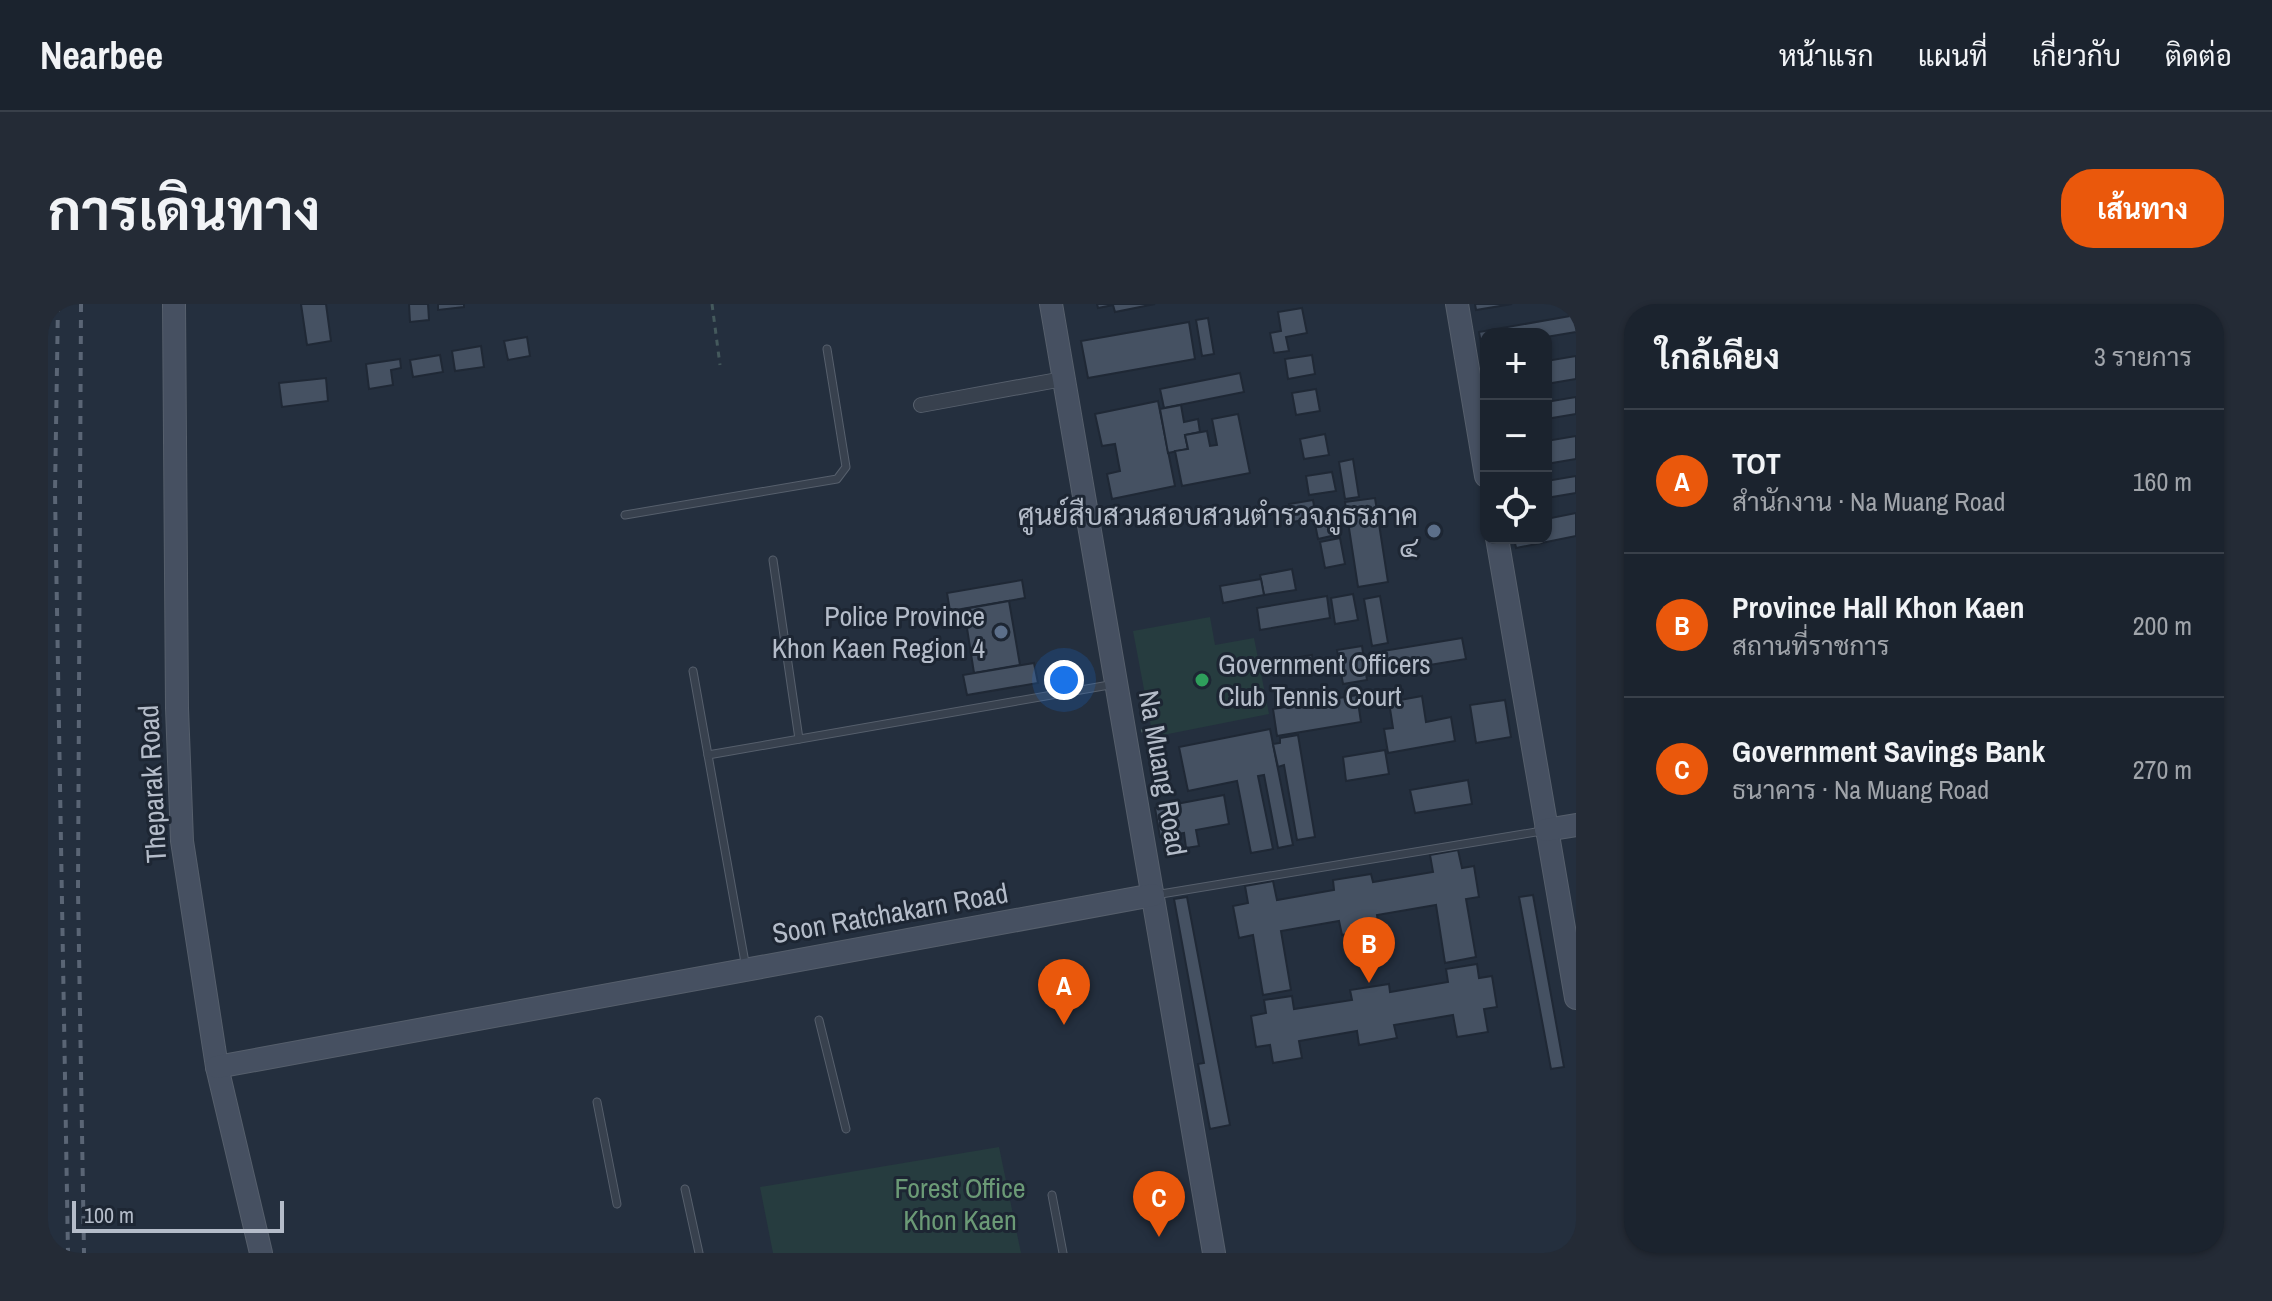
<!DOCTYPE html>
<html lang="th">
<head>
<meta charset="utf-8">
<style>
	:root { --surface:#1b232e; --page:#242b36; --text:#f1f3f6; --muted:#a0a4aa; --line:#39404a; --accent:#ea580c }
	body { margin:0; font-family:"Archivo Narrow",Sarabun,sans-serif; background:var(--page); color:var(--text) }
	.controls { position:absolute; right:24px; top:24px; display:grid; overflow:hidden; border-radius:16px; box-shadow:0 2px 6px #0004 }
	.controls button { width:72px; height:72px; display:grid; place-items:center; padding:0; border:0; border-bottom:2px solid var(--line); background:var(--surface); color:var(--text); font:40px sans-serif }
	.scale { position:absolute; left:24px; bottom:20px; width:212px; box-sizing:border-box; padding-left:8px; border:4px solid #b4bcc9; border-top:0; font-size:22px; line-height:28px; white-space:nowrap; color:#b4bcc9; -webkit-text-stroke:6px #1d2633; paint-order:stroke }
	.you { position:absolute; left:1016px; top:376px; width:28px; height:28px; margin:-20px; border:6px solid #fff; border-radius:50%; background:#1a73e8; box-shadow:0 0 0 12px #1a73e833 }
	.badge { display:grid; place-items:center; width:52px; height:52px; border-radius:50%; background:var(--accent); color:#fff; font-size:26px; font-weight:700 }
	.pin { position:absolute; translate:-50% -66px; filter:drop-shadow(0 2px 4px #0008) }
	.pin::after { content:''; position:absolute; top:42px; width:28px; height:24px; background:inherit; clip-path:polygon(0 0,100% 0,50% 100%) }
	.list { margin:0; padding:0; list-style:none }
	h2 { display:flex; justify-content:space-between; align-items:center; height:104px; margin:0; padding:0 32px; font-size:34px }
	h2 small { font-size:26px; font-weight:400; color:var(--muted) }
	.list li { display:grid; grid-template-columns:52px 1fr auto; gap:24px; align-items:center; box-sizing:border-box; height:144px; padding:0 32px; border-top:2px solid var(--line) }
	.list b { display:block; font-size:30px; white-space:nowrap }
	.list p { margin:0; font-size:26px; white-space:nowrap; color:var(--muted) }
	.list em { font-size:26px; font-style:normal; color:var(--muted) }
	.icon { flex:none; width:44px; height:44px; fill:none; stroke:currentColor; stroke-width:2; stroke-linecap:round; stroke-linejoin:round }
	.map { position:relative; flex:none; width:1528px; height:949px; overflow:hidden; border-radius:32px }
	header { display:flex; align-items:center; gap:48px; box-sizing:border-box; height:112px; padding:0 40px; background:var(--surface); border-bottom:2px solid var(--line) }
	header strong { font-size:38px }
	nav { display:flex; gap:44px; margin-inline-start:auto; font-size:28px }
	.intro { display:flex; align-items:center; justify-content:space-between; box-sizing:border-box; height:192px; padding:0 48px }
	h1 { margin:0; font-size:56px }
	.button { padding:20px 36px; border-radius:32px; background:var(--accent); color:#fff; font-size:28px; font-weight:700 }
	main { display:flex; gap:48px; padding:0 48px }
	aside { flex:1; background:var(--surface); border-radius:32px; box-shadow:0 2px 6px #0004 }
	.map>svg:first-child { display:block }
</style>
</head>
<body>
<header>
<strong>Nearbee</strong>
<nav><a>หน้าแรก</a><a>แผนที่</a><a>เกี่ยวกับ</a><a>ติดต่อ</a></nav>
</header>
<div class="intro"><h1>การเดินทาง</h1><a class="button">เส้นทาง</a></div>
<main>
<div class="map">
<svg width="1528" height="949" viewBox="0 0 1528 949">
	<rect width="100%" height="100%" fill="#242f3e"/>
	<g fill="#263c3f">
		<path d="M1162 313 1167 341 1206 334 1221 410 1105 433 1085 327Z"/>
		<path d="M951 843 973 949H725L712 883Z"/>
	</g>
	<g fill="#455162" stroke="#1f2835" stroke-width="2">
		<path d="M253 0H278L283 37 259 41Z"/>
		<path d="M361 0H380L381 16 362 18Z"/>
		<path d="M390 0H416V3L390 6Z"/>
		<path d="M1049 0H1107L1067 8 1065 1 1050 4Z"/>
		<path d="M1427 0H1464L1428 6Z"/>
		<path d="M1254 4 1259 29 1238 33 1241 47 1226 49 1222 29 1233 27 1230 8Z"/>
		<path d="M1528 11V28L1498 33V30H1438V44H1434L1431 28Z"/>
		<path d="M1160 14 1166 50 1154 52 1148 16Z"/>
		<path d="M1141 18 1147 55 1040 74 1033 37Z"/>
		<path d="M479 33 482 52 460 56 456 37Z"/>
		<path d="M433 42 436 63 407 67 404 47Z"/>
		<path d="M392 51 395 68 365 73 362 56Z"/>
		<path d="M1264 51 1267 70 1240 75 1237 55Z"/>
		<path d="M1528 52V75L1498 80V57Z"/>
		<path d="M352 55 353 64 343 66 345 81 321 85 318 60Z"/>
		<path d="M1192 69 1196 88 1116 104 1112 85Z"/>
		<path d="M278 74 280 97 234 103 231 79Z"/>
		<path d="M1268 85 1272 107 1248 111 1244 89Z"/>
		<path d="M1528 93V110L1498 115V98Z"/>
		<path d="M1110 97 1127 182 1064 195 1059 170 1072 167 1067 140 1054 142 1047 110Z"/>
		<path d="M1133 101 1136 118 1150 115 1152 128 1137 131 1140 145 1120 149 1112 105Z"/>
		<path d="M1190 110 1202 169 1134 182 1127 147 1140 145 1137 131 1159 127 1162 142 1169 141 1164 115Z"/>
		<path d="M1277 130 1281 151 1256 155 1252 135Z"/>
		<path d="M1528 132V155L1498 160V137Z"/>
		<path d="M1305 155 1311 193 1297 195 1291 158Z"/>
		<path d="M1284 168 1288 187 1261 191 1258 172Z"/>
		<path d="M1528 172V189L1498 194V177Z"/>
		<path d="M1327 194 1340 278 1310 283 1297 198Z"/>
		<path d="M1265 196 1268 214 1244 218 1241 200Z"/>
		<path d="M1528 209V232L1468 244 1466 234H1498V215Z"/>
		<path d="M1289 215 1292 230 1270 235 1267 220Z"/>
		<path d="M1292 234 1297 260 1277 264 1272 238Z"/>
		<path d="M1244 265 1248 286 1216 291 1212 271Z"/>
		<path d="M1213 275 1216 291 1175 299 1172 282Z"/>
		<path d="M974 276 977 294 902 307 899 289Z"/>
		<path d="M1305 290 1310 316 1287 320 1283 294Z"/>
		<path d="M1279 292 1282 314 1212 326 1209 304Z"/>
		<path d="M1332 292 1340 339 1324 342 1316 295Z"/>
		<path d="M961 297 972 361 926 369 916 305Z"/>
		<path d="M1414 334 1418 355 1339 368 1335 347Z"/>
		<path d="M1314 342 1319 376 1295 380 1289 346Z"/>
		<path d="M1264 351 1266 368 1242 372 1239 355Z"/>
		<path d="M986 359 990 379 919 391 915 371Z"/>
		<path d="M1309 391 1313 418 1229 432 1225 405Z"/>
		<path d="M1374 392 1378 418 1403 413 1407 437 1340 449 1336 425 1345 424 1341 398Z"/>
		<path d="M1457 396 1463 433 1428 439 1422 401Z"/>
		<path d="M1222 425 1245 541 1230 544 1216 471 1210 472 1225 545 1203 549 1189 477 1140 487 1131 443Z"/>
		<path d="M1250 431 1267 533 1249 536 1236 461 1230 463 1225 440 1232 439V434Z"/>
		<path d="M1337 446 1341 470 1298 477 1295 453Z"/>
		<path d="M1420 476 1424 500 1367 509 1362 486Z"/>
		<path d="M1176 491 1181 520 1148 526 1151 542 1138 544 1136 529 1112 533 1107 504Z"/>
		<path d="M1410 546 1414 564 1426 562 1431 593 1418 595 1428 653 1397 659 1388 601 1329 611 1331 624 1294 631 1291 617 1233 627 1243 686 1215 691 1205 631 1191 634 1185 602 1200 599 1197 582 1225 577 1229 596 1286 586 1285 576 1323 570 1325 578 1385 568 1382 551Z"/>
		<path d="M1485 591 1516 763 1503 765 1471 593Z"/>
		<path d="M1139 593 1182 821 1162 825 1150 760 1156 759 1126 595Z"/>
		<path d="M1429 660 1431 674 1444 672 1449 703 1436 705 1440 728 1409 733 1405 711 1346 721 1349 734 1311 741 1309 727 1251 737 1254 754 1225 759 1222 741 1208 743 1203 712 1218 709 1216 696 1244 692 1246 705 1304 696 1302 686 1341 680 1342 688 1400 678 1398 665Z"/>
	</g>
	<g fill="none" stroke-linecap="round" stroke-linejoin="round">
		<defs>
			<g id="lane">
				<path d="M577 211 789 175 798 163 779 45"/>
				<path d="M725 256 751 435"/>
				<path d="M645 367 698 664"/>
				<path d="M660 451 1067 380"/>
				<path d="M1107 591 1494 527"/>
				<path d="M771 716 798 825"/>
				<path d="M549 798 569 900"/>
				<path d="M637 885 651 949"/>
				<path d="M1004 891 1015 949"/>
			</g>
			<path id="street" d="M873 101 1015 75"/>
			<g id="secondary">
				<path d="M126 0 129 404 134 537 169 763 213 949"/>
				<path d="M1003 0 1166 949"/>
				<path d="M1409 0 1438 172"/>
				<path d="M1449 234 1528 694"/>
				<path d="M1498 526 1528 521"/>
				<path d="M169 763 1105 591"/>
			</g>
		</defs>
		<use href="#lane" stroke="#565f6c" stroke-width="9"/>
		<use href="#street" stroke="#565f6c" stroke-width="16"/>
		<use href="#secondary" stroke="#565f6c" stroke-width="24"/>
		<g stroke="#44595c" stroke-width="3" stroke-dasharray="6 6" stroke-linecap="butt">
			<path d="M664 0 672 61"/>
			<path d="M1093 427 1103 425"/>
		</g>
		<use href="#lane" stroke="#38414e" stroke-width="7"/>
		<use href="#street" stroke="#38414e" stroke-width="14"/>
		<use href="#secondary" stroke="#465061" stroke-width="22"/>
		<g stroke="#5a6575" stroke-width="4" stroke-dasharray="8 8" stroke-linecap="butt">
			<path d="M10 0 7 188 20 949"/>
			<path d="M33 0 30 586 36 949"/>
		</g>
	</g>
	<g fill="#5c6f8a" stroke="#1d2633" stroke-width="3">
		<circle cx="1386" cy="227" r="8"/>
		<circle cx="953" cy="328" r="8"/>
	</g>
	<circle fill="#2e9e5b" stroke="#1d2633" stroke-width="3" cx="1154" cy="376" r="8"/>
	<g text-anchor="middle" stroke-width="6" stroke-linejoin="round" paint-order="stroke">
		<g font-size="28" fill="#b4bcc9" stroke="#1d2633" text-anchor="end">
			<text x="1370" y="221">ศูนย์สืบสวนสอบสวนตำรวจภูธรภาค<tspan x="1370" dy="32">๔</tspan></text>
			<text x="937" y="322">Police Province<tspan x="937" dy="32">Khon Kaen Region 4</tspan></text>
			<text x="1170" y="370" text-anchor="start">Government Officers<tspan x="1170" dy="32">Club Tennis Court</tspan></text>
		</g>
		<g font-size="28" fill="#b4bcc9" stroke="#1d2633">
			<text transform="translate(1115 469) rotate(80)" y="10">Na Muang Road</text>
			<text transform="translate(104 480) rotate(-93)" y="10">Theparak Road</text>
			<text transform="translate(842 609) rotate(-10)" y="10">Soon Ratchakarn Road</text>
		</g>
		<g font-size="28" fill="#6b9a76" stroke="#1d2633">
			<text x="912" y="894">Forest Office<tspan x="912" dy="32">Khon Kaen</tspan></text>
		</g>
	</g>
</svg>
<div class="controls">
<button>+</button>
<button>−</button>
<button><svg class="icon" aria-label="locate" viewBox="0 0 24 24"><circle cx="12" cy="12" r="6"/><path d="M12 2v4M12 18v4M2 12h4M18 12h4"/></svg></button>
</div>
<div class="scale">100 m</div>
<div class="you"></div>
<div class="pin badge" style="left:1016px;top:721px">A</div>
<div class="pin badge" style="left:1321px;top:679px">B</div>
<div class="pin badge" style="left:1111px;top:933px">C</div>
</div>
<aside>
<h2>ใกล้เคียง<small>3 รายการ</small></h2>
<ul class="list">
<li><span class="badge">A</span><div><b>TOT</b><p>สำนักงาน · Na Muang Road</p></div><em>160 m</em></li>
<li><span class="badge">B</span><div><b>Province Hall Khon Kaen</b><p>สถานที่ราชการ</p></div><em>200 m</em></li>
<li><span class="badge">C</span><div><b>Government Savings Bank</b><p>ธนาคาร · Na Muang Road</p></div><em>270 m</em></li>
</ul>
</aside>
</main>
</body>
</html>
